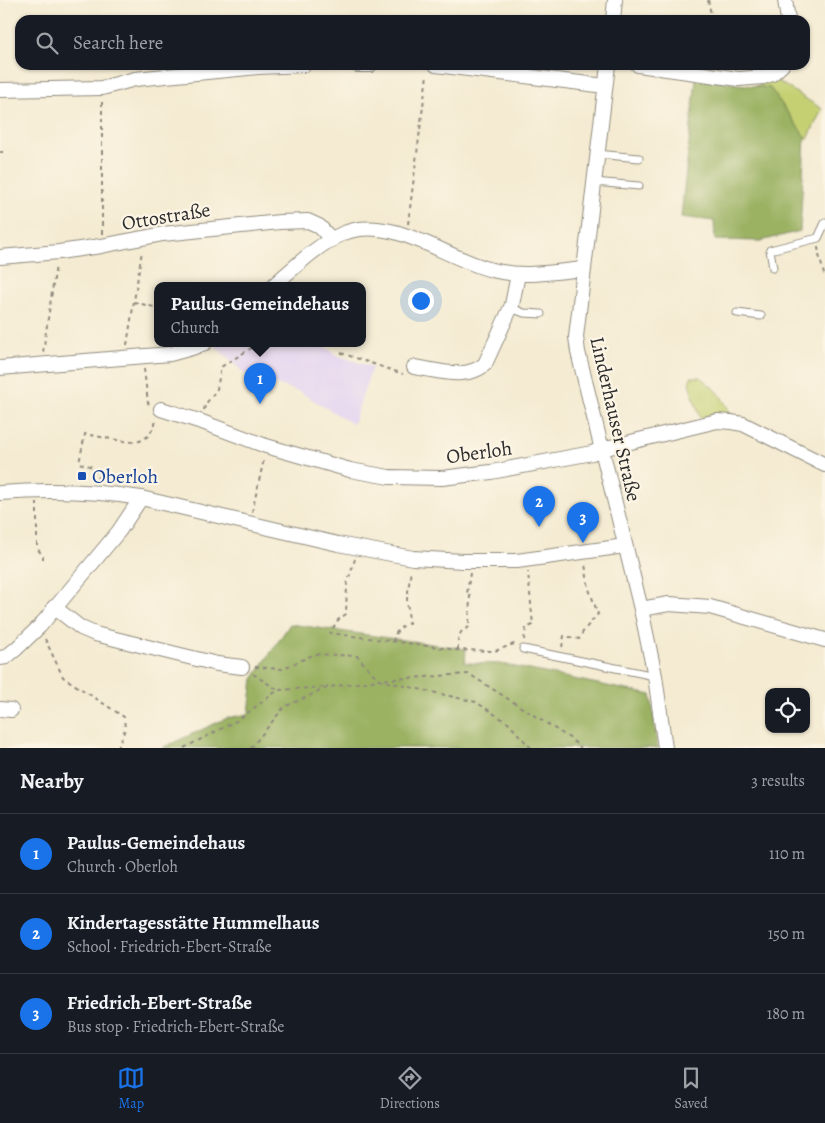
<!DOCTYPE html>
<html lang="en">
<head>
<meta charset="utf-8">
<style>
	:root { --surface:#171b24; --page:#20242c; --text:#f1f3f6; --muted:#9ea1a6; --line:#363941; --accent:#1a73e8 }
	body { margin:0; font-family:Alegreya,serif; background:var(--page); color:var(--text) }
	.controls { position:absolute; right:15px; bottom:15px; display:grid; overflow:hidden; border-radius:10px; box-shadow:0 1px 4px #0004 }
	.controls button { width:45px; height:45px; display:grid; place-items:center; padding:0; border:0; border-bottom:1px solid var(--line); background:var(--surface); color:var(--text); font:25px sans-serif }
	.you { position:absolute; left:420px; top:300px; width:18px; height:18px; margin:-12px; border:4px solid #fff; border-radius:50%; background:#1a73e8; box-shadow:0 0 0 8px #1a73e833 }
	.badge { display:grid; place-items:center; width:32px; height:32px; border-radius:50%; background:var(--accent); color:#fff; font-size:16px; font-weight:700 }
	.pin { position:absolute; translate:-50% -41px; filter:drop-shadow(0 1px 2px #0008) }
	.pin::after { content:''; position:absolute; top:26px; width:18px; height:15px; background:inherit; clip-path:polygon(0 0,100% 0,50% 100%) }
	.popup { position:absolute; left:154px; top:282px; width:212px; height:65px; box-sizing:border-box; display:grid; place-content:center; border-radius:10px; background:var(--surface); filter:drop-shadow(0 1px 4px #0005); font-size:16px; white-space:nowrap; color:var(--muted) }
	.popup b { font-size:19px; color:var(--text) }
	.popup::after { content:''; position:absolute; left:50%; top:100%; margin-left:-10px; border:10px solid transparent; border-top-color:var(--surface) }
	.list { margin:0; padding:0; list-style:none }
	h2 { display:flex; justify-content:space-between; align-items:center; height:65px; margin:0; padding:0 20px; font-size:21px }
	h2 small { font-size:16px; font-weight:400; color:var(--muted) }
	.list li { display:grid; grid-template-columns:32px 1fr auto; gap:15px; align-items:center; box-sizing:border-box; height:80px; padding:0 20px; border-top:1px solid var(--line) }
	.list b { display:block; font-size:19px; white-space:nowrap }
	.list p { margin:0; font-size:16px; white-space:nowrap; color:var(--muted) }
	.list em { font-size:16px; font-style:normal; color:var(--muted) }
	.icon { flex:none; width:28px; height:28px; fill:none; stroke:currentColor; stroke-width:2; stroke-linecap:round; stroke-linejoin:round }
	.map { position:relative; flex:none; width:825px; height:748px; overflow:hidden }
	.search { position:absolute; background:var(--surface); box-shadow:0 1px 4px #0004; left:15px; right:15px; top:15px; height:55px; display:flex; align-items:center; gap:12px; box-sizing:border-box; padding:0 18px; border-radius:15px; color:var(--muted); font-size:19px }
	.sheet { height:305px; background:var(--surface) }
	nav { display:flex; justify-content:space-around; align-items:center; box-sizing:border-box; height:70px; border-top:1px solid var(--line); background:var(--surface); font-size:14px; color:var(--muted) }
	nav a { display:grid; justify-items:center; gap:2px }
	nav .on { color:var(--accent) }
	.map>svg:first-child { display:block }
</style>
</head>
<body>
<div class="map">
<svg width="825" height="748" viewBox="0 0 825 748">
	<rect width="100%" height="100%" fill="#fcf5e5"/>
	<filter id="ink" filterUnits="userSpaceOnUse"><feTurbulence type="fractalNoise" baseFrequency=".02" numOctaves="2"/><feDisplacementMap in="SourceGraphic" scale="10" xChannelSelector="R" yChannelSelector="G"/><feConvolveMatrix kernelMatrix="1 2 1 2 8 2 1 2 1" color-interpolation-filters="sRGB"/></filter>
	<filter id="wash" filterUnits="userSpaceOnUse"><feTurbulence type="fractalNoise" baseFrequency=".0096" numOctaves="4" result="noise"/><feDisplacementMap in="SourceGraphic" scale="20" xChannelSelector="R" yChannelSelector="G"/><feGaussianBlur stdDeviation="1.12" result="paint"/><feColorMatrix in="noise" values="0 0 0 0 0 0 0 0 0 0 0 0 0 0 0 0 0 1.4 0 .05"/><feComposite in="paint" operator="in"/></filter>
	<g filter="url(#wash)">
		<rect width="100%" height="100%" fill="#f4ebd2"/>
		<path fill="#e3d3f2" d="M219 343H320L336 355 372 367 353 424 300 392 245 374 215 346Z"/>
		<g fill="#c4d072" stroke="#787e4e">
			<path d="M776 80 822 109 808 139 805 137 770 88 755 86Z"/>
			<path d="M691 377H700L719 393 733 417 716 415 700 418 689 383Z"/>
		</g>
		<g fill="#9bb264" stroke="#636e48">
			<path d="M696 79 770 88 805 137 800 231 761 241 715 240 714 221 681 217Z"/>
			<path d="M290 624 466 649 465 663 501 664 651 695 658 748H162L227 718 249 714 253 679Z"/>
		</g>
	</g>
	<g filter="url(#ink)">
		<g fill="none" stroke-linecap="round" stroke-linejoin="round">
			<defs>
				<g id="service">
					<path d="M597 154 639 158"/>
					<path d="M594 182 639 186"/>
					<path d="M773 268 770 250 818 238 825 223"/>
					<path d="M511 308 524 313 541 314"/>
					<path d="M737 313 761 316"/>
					<path d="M523 649 655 676"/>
				</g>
				<g id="minor">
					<path d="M785 0 788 20"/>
					<path d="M613 20 615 0"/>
					<path d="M358 65H370"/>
					<path d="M436 65 605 86"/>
					<path d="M608 65 576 337 578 352 641 609 655 676 665 748"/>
					<path d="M638 65 739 79 763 77 772 74 782 65"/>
					<path d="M0 90 102 88 135 79 258 67 304 65"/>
					<path d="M0 257 59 252 101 246 163 234 280 222 308 221 319 226 332 240"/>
					<path d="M274 285C295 267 318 244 344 233 391 214 447 259 492 270 522 278 553 272 583 269"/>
					<path d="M414 367C437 370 466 381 485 364L512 305 518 274"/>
					<path d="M0 368 170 354 192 348 205 343"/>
					<path d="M161 409 202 422 266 446 350 470 389 477 442 478 491 472 592 453 602 449 717 421 731 422 743 424 825 465"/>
					<path d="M0 493C49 489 92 490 141 498L338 544 413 558 463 561H517L625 546"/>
					<path d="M54 607 81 628 95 634 217 664 242 667"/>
					<path d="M641 609 669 604 710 607 825 640"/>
					<path d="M0 658 6 657 16 649 40 626 119 531 141 498"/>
					<path d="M0 709 11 710"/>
				</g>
			</defs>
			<use href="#service" stroke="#908b7e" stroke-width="9"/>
			<use href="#minor" stroke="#908b7e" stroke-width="16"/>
			<g stroke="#908b7e" stroke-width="2" stroke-dasharray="4 4" stroke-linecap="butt">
				<path d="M708 0 712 19"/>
				<path d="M0 152H3"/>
				<path d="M408 224 427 75"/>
				<path d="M102 234V101"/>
				<path d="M818 247 819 255 825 278"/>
				<path d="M168 284 174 285"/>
				<path d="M134 302 158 308"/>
				<path d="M127 345 142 251"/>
				<path d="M43 352 56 265"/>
				<path d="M341 353 403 374"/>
				<path d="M144 369 148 403 151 405"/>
				<path d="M204 410 205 405 217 389 221 367 253 347 244 343"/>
				<path d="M99 480 93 467 79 463 85 434C95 436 106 438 117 440 140 444 148 443 157 419"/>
				<path d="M37 502V548L43 556V559"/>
				<path d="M252 512 264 459"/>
				<path d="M355 559 347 584 346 614 338 620 330 633 458 650 495 651 514 644 516 645"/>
				<path d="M45 639 63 677 124 717 125 729 118 748"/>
				<path d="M524 640 526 628 533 625 528 572"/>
				<path d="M393 642C395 631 400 627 409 623L407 599 411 570"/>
				<path d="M562 647 564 636 579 639 584 630 598 614 589 589 585 564"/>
				<path d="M458 650V640L461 632 469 627 470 596 467 594 470 573"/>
				<path d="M255 667 282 669 315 654 357 656 379 680 469 674 571 739 581 748"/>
				<path d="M253 674 278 690"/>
				<path d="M184 748 238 720 278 690 328 687"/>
				<path d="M251 748 284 707 329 687 379 680 476 702 508 723 531 748"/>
			</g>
			<use href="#service" stroke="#fff" stroke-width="7"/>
			<use href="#minor" stroke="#fff" stroke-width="14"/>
		</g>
	</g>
	<rect fill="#1a4fb4" stroke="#fcf5e5" stroke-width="2" x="77" y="471" width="10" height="10" rx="2.5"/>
	<g text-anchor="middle" stroke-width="4.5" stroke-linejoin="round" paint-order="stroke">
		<g font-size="20" fill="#2b2b2b" stroke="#fcf5e5">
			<text transform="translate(166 216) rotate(-9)" y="7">Ottostraße</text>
			<text transform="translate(616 419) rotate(77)" y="7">Linderhauser Straße</text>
			<text transform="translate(479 452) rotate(-8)" y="7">Oberloh</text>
		</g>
		<g font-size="20" fill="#164399" stroke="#fcf5e5" text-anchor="start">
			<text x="92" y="483">Oberloh</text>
		</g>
	</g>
</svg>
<div class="controls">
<button><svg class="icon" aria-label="locate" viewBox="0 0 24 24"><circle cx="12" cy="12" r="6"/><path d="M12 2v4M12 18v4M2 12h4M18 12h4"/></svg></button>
</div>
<div class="you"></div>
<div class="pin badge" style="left:260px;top:404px">1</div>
<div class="popup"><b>Paulus-Gemeindehaus</b>Church</div>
<div class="pin badge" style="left:539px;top:527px">2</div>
<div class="pin badge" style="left:583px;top:543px">3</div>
<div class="search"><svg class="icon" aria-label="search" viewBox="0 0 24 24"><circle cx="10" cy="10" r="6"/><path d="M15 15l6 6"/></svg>Search here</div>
</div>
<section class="sheet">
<h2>Nearby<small>3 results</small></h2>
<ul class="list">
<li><span class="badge">1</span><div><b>Paulus-Gemeindehaus</b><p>Church · Oberloh</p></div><em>110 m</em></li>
<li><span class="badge">2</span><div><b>Kindertagesstätte Hummelhaus</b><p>School · Friedrich-Ebert-Straße</p></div><em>150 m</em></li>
<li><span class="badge">3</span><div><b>Friedrich-Ebert-Straße</b><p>Bus stop · Friedrich-Ebert-Straße</p></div><em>180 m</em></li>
</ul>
</section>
<nav>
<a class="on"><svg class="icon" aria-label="map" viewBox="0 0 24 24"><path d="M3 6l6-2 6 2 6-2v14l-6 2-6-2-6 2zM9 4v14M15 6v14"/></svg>Map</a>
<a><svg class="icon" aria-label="directions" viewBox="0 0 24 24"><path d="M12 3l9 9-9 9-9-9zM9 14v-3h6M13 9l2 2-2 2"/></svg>Directions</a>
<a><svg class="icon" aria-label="saved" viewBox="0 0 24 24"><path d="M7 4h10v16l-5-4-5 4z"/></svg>Saved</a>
</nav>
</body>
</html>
